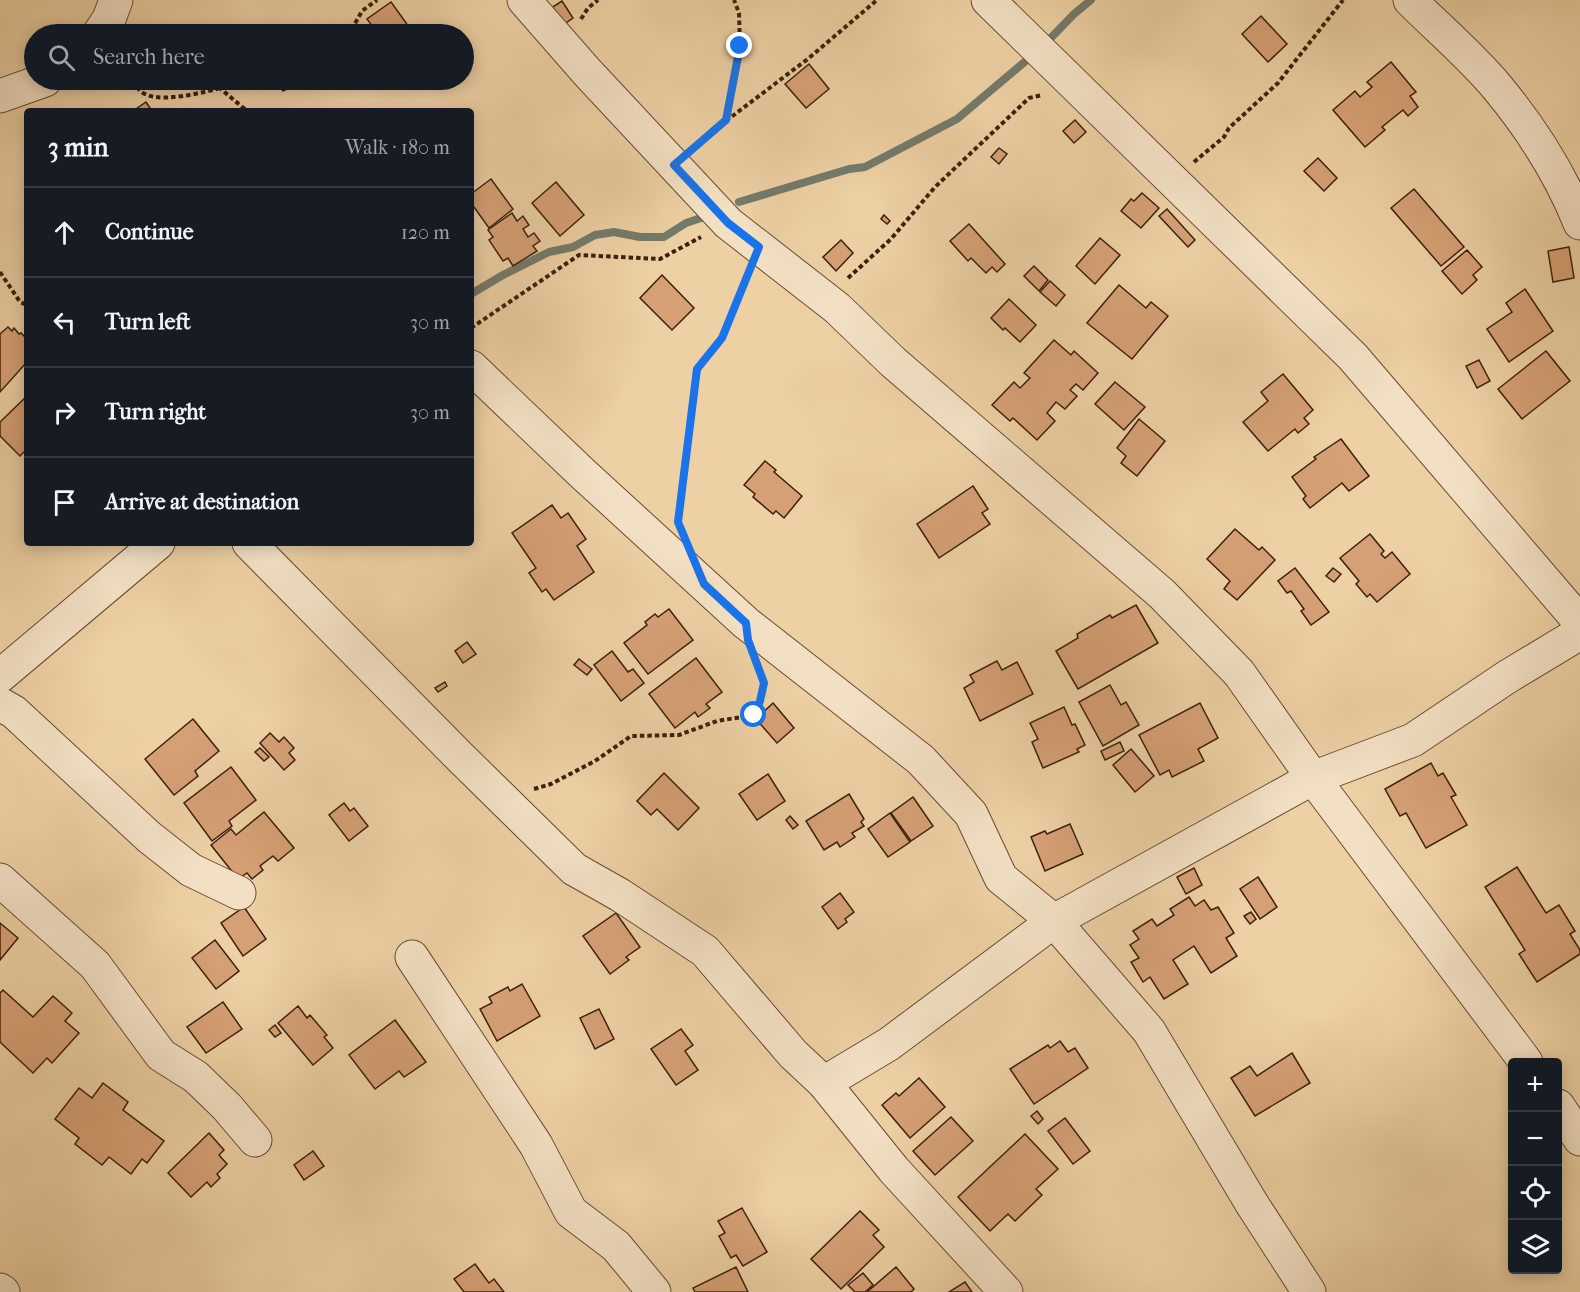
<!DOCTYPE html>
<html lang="en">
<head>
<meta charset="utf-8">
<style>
	:root { --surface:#171b24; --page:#20242c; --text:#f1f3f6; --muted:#9ea1a6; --line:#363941 }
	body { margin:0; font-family:"IM FELL French Canon",serif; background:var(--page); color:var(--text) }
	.controls { position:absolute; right:18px; bottom:18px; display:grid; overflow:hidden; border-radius:6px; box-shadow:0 3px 15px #0003 }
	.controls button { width:54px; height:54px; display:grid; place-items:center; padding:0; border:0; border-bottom:2px solid var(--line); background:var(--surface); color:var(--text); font:30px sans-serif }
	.stop { position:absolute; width:18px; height:18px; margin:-14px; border:4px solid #1a73e8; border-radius:50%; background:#fff }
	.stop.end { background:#1a73e8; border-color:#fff; box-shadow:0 2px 6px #0008 }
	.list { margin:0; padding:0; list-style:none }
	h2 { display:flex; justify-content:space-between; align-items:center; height:78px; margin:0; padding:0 24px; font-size:26px }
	h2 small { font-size:20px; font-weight:400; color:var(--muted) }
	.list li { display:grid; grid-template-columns:39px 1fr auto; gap:18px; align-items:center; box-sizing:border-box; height:90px; padding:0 24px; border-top:2px solid var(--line) }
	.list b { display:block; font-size:22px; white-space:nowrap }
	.list em { font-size:20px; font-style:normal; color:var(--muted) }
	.icon { flex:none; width:33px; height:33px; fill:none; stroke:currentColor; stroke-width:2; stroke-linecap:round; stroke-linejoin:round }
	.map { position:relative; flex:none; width:1580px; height:1292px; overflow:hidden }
	.search { position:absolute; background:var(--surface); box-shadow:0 3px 15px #0003; left:24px; top:24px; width:450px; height:66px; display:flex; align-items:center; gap:15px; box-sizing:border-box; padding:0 21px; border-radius:33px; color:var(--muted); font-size:22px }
	.panel { position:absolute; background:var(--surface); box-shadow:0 3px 15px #0003; left:24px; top:108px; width:450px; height:438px; border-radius:6px }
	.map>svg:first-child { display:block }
</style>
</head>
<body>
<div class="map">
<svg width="1580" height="1292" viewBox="0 0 1580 1292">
	<rect width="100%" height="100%" fill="#edd0a4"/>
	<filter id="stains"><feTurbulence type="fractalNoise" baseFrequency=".00333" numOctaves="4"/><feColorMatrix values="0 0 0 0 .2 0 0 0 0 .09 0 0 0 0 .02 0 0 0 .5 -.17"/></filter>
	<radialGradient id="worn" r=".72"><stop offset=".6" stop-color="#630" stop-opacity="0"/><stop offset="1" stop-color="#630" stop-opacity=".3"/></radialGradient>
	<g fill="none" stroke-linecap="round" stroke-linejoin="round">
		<g stroke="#747a6a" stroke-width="8">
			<path d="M1044 45 1074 14 1091 0"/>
			<path d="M739 202 849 169 865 167 957 119 1034 54"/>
			<path d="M471 294 503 275 549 252 573 247 595 235 614 232 640 237H664L686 223 704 217"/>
		</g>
	</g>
	<g fill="#d6a076" stroke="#3d1f0c" stroke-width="1.5">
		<path d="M562 1 573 18 560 27 548 10Z"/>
		<path d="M391 2 414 34H378L367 19Z"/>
		<path d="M1261 16 1287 44 1268 62 1242 34Z"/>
		<path d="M1391 62 1416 92 1410 96 1418 107 1408 116 1403 110 1382 127 1385 130 1365 147 1333 110 1355 91 1360 97 1372 87 1367 82Z"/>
		<path d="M809 64 829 89 806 108 785 84Z"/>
		<path d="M283 80H306L283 91 278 82Z"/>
		<path d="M146 102 152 111H133Z"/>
		<path d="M1075 120 1086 132 1074 143 1063 131Z"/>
		<path d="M999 148 1007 154 999 164 991 157Z"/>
		<path d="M1318 158 1337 178 1324 191 1304 171Z"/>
		<path d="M491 179 513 209 489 228 471 203V194Z"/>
		<path d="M556 182 584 215 560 236 532 203Z"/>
		<path d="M1414 189 1464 247 1441 266 1391 208Z"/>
		<path d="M1142 193 1159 208 1141 228 1121 211 1131 199 1134 201Z"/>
		<path d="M1167 209 1195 240 1188 247 1159 216Z"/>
		<path d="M512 213 517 221 523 216 529 225 523 229 528 237 534 233 540 241 533 246 537 251 513 266 508 258 503 261 489 240 493 237 488 230Z"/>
		<path d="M884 215 890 221 887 224 881 219Z"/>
		<path d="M969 224 1005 264 997 272 992 267 986 273 971 258 968 261 950 241Z"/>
		<path d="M1100 238 1120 255 1095 284 1076 266Z"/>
		<path d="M841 240 853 253 836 271 823 257Z"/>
		<path d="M1569 247 1574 278 1553 282 1548 251Z"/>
		<path d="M1467 250 1482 267 1473 275 1477 280 1462 294 1442 271Z"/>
		<path d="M1034 266 1048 280 1039 291 1024 276Z"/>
		<path d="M662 275 694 308 672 330 640 298Z"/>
		<path d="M1050 281 1065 295 1056 306 1040 292Z"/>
		<path d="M1119 285 1146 308 1151 302 1168 316 1132 359 1087 323Z"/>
		<path d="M1525 289 1553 331 1509 362 1487 329 1512 312 1506 303Z"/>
		<path d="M1009 299 1036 325 1020 342 1005 328 1003 330 991 318Z"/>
		<path d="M8 327 12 331 14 328 19 334 21 333 27 339V362L0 392V334Z"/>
		<path d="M1054 340 1071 355 1074 351 1098 373 1083 390 1076 384 1070 390 1077 396 1065 409 1056 402 1047 413 1055 421 1037 440 1013 418 1010 421 992 405 1014 382 1020 388 1030 378 1024 373Z"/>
		<path d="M1546 351 1570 381 1522 419 1498 389Z"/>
		<path d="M1479 360 1490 381 1477 388 1466 366Z"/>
		<path d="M1283 374 1313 410 1304 418 1309 424 1298 433 1295 429 1268 451 1243 422 1268 401 1261 392Z"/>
		<path d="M1115 382 1145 407 1124 430 1095 404Z"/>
		<path d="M27 396V449L20 456 0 436V422Z"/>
		<path d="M1139 419 1165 441 1137 476 1121 463 1126 456 1117 448Z"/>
		<path d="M1341 439 1369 476 1349 491 1342 483 1310 508 1303 499 1306 496 1292 477 1316 459 1314 457Z"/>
		<path d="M765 461 776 470 774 472 802 496 784 518 776 511 773 514 753 497 755 494 744 485Z"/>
		<path d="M973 486 988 509 982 513 990 524 939 558 917 524Z"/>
		<path d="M552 505 561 518 568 513 586 539 577 546 594 572 554 600 546 589 542 592 529 573 536 568 512 533Z"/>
		<path d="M1235 529 1259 550 1262 547 1275 560 1237 600 1224 589 1230 581 1207 559Z"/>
		<path d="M1370 534 1384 551 1381 554 1385 558 1392 552 1410 574 1377 602 1370 594 1367 597 1356 584 1359 581 1340 558Z"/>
		<path d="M1295 568 1329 612 1311 625 1301 611 1304 609 1291 591 1287 593 1278 581Z"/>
		<path d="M1333 568 1341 574 1334 582 1326 576Z"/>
		<path d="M1136 605 1158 643 1078 689 1056 651 1078 638 1077 634 1110 615 1112 618Z"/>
		<path d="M669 609 693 640 648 674 624 643 647 625 645 622 655 614 658 617Z"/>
		<path d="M467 642 476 654 463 663 455 651Z"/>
		<path d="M612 651 628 672 633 669 644 683 621 701 594 665Z"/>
		<path d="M696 658 722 692 706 704 710 708 698 717 695 712 675 728 649 694Z"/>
		<path d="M579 659 592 669 587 675 574 665Z"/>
		<path d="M997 661 1002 670 1017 662 1033 694 980 721 964 688 974 682 970 675Z"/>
		<path d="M445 682 447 686 438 692 435 688Z"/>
		<path d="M1110 685 1121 705 1126 702 1139 725 1103 746 1079 702Z"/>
		<path d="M773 703 794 728 777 743 756 719Z"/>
		<path d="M1200 703 1218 738 1198 749 1204 761 1172 777 1169 770 1160 775 1139 735Z"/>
		<path d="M1064 707 1072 725 1075 724 1085 745 1077 749 1079 752 1043 768 1032 742 1038 739 1030 723Z"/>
		<path d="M193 719 219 751 195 771 198 776 174 795 145 759Z"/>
		<path d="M270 733 279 742 284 737 294 748 289 753 295 760 284 770 260 743Z"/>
		<path d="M1120 742 1124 751 1105 760 1101 751Z"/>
		<path d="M260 748 269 757 264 761 255 752Z"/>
		<path d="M1131 749 1154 776 1135 792 1113 765Z"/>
		<path d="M1431 763 1438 776 1443 773 1456 795 1451 797 1467 825 1426 848 1406 813 1400 816 1385 789Z"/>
		<path d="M231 767 256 800 229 821 232 826 212 841 184 803Z"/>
		<path d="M664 773 699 808 678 830 657 809 651 815 637 801Z"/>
		<path d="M768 774 785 801 757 820 739 794Z"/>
		<path d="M849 794 864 819 861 822 864 826 852 833 855 837 840 847 837 842 824 850 806 821Z"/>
		<path d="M913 797 933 826 911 841 891 813Z"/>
		<path d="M344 803 350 811 354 808 368 826 349 841 329 815Z"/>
		<path d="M264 812 294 848 278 861 273 856 260 866 263 870 252 879 247 873 238 879 211 845 231 829 236 835Z"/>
		<path d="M890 813 910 842 888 857 868 829Z"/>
		<path d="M790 816 798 825 793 829 786 820Z"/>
		<path d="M1070 824 1083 854 1045 871 1031 837 1045 831 1047 834Z"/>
		<path d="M1517 867 1546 913 1559 905 1575 931 1570 934 1580 950V954L1537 982 1519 954 1525 950 1485 887Z"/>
		<path d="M1194 868 1202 885 1186 894 1177 877Z"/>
		<path d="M1258 877 1277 907 1260 919 1240 889Z"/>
		<path d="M840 893 854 912 845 919 847 922 838 929 822 907Z"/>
		<path d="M1189 897 1195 906 1204 900 1211 910 1218 907 1234 933 1226 938 1237 956 1211 973 1194 946 1173 960 1188 984 1164 999 1150 977 1143 982 1131 962 1139 958 1130 945 1139 939 1133 931 1152 919 1157 926 1174 915 1170 909Z"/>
		<path d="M244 907 266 939 243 956 221 923Z"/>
		<path d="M1251 912 1256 919 1250 924 1244 916Z"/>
		<path d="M616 913 640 947 626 957 629 960 610 974 583 936Z"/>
		<path d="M0 923 18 938 0 960Z"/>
		<path d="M215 940 239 971 216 989 192 958Z"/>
		<path d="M522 984 540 1016 497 1041 480 1009 492 1003 489 997 508 987 510 991Z"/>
		<path d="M3 990 33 1017 53 996 72 1013 65 1021 79 1033 52 1063 47 1058 33 1073 0 1042V993Z"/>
		<path d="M223 1002 242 1029 206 1053 187 1027Z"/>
		<path d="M298 1006 307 1018 310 1015 327 1035 324 1037 333 1048 313 1065 278 1023Z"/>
		<path d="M599 1009 614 1039 595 1049 580 1018Z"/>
		<path d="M395 1020 426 1062 404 1077 399 1071 375 1089 349 1055Z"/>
		<path d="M275 1025 281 1033 275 1037 269 1030Z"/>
		<path d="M681 1029 693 1045 685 1051 698 1070 676 1085 651 1049Z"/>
		<path d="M1060 1041 1068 1052 1075 1048 1088 1068 1034 1104 1010 1069 1048 1045 1050 1048Z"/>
		<path d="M1292 1053 1310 1083 1255 1116 1231 1078 1250 1066 1257 1076Z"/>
		<path d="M919 1078 945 1107 910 1138 882 1105 896 1093 899 1096Z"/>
		<path d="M103 1083 128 1102 123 1110 164 1141 147 1163 142 1159 131 1174 109 1157 102 1165 75 1144 79 1138 55 1119 79 1088 92 1098Z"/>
		<path d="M1037 1111 1043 1119 1038 1124 1031 1116Z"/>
		<path d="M951 1117 973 1141 935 1175 913 1151Z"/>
		<path d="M1065 1118 1090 1151 1073 1164 1048 1131Z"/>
		<path d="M209 1133 224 1150 219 1155 227 1164 217 1174 220 1178 211 1187 207 1182 191 1197 168 1173Z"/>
		<path d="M1025 1134 1058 1169 1036 1189 1042 1195 1015 1221 1008 1214 990 1231 958 1197Z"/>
		<path d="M313 1151 324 1166 304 1180 294 1165Z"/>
		<path d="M742 1208 767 1252 743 1266 736 1255 731 1258 719 1236 725 1233 718 1221Z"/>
		<path d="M860 1211 879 1230 873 1235 884 1247 841 1289 811 1259Z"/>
		<path d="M475 1264 489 1283 494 1279 504 1292H464L454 1279Z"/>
		<path d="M736 1267 748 1292H695L693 1288Z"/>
		<path d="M896 1267 914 1289 911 1292H867Z"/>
		<path d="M863 1273 873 1285 865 1292H855L848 1285Z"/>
		<path d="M965 1282 972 1292H949Z"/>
	</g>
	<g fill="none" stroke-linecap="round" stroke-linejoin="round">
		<defs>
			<g id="minor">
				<path d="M524 0 587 72 728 223 837 308 893 362 1162 594 1239 673 1313 778 1526 1062"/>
				<path d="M988 0 1353 357 1580 622"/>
				<path d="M1410 0C1439 29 1471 56 1497 87 1531 128 1560 173 1580 223"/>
				<path d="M99 34 109 19 116 0"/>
				<path d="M0 96 45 80"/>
				<path d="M471 367 582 473 746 623 921 760 971 814 1001 878 1054 921 1149 1031 1252 1204 1309 1292"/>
				<path d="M249 543 459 756 574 869 620 895 705 951 793 1054 824 1083 889 1044 1054 921 1313 778 1413 740 1507 677 1580 633"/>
				<path d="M0 676 158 543"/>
				<path d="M0 704 14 712 149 837 191 870 239 893"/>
				<path d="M0 880 95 965 161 1055 196 1077 227 1107 255 1140"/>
				<path d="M412 957 536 1145 571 1212 616 1246 654 1292"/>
				<path d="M824 1083 894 1170 1006 1292"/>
				<path d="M1558 1106 1580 1139"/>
				<path d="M0 1290 3 1292"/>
			</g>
		</defs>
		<use href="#minor" stroke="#694b32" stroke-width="35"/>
		<g stroke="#3d1f0c" stroke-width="4" stroke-dasharray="4.5 3" stroke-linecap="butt">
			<path d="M581 19 588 8 598 0"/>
			<path d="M345 34 353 27 362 11 377 0"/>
			<path d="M134 80C136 85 139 92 145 94 166 105 225 87 248 80"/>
			<path d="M215 80 221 89 247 111"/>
			<path d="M726 121 809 58 877 0"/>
			<path d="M697 145 726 121 740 46 739 13 734 0"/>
			<path d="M1194 162 1224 137 1229 128 1278 83 1343 0"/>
			<path d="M0 272 20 302 27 305"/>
			<path d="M848 278 891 239 935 187 1029 98 1042 95"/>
			<path d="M471 328 579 255 660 259 701 237"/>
			<path d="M679 520 697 369 722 338 746 275"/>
			<path d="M534 789 551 784 595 761 631 736 679 735 717 721 754 715C760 701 767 688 761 674"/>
		</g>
		<use href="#minor" stroke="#f3e0c4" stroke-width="33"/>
	</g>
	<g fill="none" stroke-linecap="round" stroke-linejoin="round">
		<path stroke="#1a73e8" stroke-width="8" d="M740 46 726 120 674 165 728 223 759 247 722 338 697 369 678 522 704 584 746 623 748 640 764 683 760 701 754 715"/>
	</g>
	<rect width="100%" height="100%" filter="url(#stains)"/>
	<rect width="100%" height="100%" fill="url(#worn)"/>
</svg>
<div class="controls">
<button>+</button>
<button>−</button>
<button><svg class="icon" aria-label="locate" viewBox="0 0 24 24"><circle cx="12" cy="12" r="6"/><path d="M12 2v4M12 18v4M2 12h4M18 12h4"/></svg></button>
<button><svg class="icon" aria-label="layers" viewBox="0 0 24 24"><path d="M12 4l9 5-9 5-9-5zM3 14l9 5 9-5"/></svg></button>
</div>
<div class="stop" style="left:754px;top:715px"></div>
<div class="stop end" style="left:740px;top:46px"></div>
<div class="search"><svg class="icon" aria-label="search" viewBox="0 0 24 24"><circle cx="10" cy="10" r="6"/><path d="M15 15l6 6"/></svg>Search here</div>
<section class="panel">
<h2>3 min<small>Walk · 180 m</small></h2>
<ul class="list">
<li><svg class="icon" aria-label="ahead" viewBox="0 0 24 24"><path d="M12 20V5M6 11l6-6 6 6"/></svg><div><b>Continue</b></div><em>120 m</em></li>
<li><svg class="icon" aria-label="left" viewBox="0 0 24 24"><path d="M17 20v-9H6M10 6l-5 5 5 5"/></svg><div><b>Turn left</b></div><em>30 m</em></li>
<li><svg class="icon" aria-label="right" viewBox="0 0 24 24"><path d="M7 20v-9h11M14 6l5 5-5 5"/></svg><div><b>Turn right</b></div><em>30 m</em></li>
<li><svg class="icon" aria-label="arrive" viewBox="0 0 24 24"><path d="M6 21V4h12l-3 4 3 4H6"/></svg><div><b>Arrive at destination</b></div></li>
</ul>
</section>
</div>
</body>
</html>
